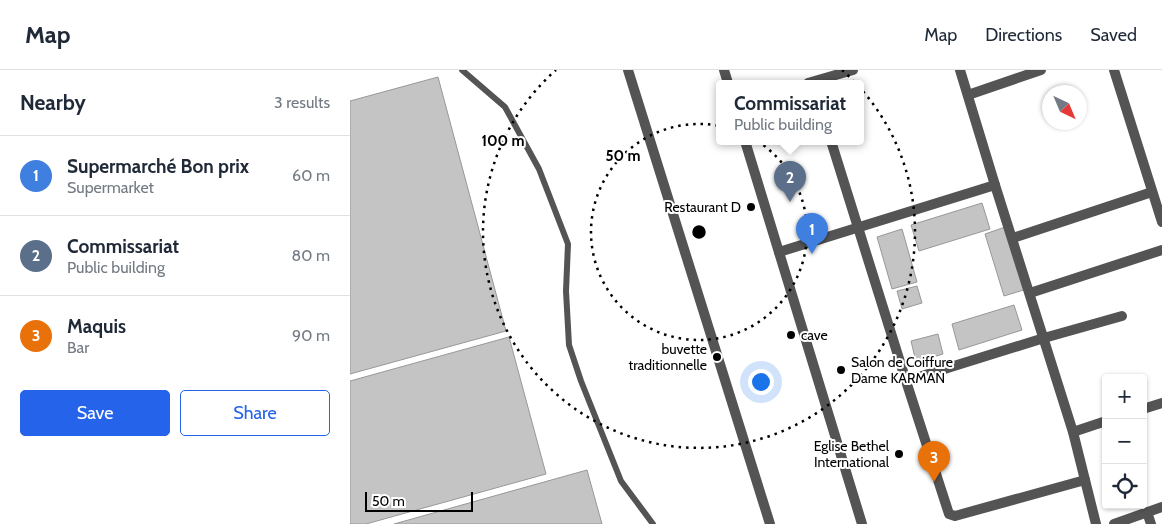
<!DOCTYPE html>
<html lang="en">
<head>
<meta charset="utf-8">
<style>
	:root { --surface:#fff; --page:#f2f2f3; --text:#1f2937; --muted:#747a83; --line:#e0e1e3; --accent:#2563eb }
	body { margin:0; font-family:Cabin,sans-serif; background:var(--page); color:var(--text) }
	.controls { position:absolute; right:15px; bottom:15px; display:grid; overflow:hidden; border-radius:5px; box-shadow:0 1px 4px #0004 }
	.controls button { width:45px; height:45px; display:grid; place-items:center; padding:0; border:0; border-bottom:1px solid var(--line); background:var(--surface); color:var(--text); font:25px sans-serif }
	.compass { position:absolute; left:692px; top:15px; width:45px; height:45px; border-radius:50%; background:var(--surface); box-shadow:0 1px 4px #0004; rotate:136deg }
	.scale { position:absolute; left:15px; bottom:12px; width:108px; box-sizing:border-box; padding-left:5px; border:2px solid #000; border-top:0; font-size:14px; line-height:18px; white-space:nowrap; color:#000; -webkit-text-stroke:4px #fff; paint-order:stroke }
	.you { position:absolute; left:410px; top:311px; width:18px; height:18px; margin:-12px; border:4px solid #fff; border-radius:50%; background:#1a73e8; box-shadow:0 0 0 8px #1a73e833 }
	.badge { display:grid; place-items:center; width:32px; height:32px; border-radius:50%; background:var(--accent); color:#fff; font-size:16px; font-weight:700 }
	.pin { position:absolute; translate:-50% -41px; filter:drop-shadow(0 1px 2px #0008) }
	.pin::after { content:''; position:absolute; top:26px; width:18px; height:15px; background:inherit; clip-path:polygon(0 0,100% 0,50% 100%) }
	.popup { position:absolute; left:366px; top:10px; width:148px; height:65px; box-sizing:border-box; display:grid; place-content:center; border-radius:5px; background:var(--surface); filter:drop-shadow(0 1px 4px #0005); font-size:16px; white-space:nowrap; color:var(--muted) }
	.popup b { font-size:19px; color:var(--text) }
	.popup::after { content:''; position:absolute; left:50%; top:100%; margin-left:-10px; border:10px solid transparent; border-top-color:var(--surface) }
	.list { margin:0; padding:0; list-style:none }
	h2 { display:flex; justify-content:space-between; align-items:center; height:65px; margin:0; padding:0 20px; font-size:21px }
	h2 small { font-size:16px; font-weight:400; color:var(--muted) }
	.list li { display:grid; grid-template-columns:32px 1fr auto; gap:15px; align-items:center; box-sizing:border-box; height:80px; padding:0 20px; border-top:1px solid var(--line) }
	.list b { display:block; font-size:19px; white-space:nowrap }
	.list p { margin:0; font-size:16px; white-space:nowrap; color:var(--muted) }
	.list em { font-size:16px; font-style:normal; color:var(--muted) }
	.actions { display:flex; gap:10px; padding:15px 20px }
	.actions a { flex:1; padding:11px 0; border:1px solid var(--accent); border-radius:5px; text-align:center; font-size:18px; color:var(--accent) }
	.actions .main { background:var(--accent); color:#fff }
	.icon { flex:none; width:28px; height:28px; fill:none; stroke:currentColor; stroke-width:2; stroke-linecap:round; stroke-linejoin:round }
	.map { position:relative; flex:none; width:812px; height:454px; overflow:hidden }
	header { display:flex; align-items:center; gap:30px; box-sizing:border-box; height:70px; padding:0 25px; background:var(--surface); border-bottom:1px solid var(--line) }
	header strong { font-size:24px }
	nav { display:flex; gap:28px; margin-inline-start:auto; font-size:18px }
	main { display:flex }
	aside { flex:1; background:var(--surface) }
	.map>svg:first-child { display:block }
</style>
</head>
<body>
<header>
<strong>Map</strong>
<nav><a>Map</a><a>Directions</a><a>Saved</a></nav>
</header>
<main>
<aside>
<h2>Nearby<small>3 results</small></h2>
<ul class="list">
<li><span class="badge" style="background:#3f7fe0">1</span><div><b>Supermarché Bon prix</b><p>Supermarket</p></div><em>60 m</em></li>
<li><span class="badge" style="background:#5c6f8a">2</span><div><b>Commissariat</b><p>Public building</p></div><em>80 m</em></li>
<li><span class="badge" style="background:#e8710a">3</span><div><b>Maquis</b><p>Bar</p></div><em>90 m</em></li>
</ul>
<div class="actions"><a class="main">Save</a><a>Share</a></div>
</aside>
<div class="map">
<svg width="812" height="454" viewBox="0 0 812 454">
	<rect width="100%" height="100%" fill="#fff"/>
	<g fill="#c4c4c4" stroke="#989898">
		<path d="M88 7 156 261 0 304V31Z"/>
		<path d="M632 133 640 159 569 181 561 155Z"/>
		<path d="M658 156 677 219 654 226 635 164Z"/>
		<path d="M552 159 567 212 542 219 527 167Z"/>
		<path d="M567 216 572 233 552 239 547 221Z"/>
		<path d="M664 235 672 260 609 280 602 254Z"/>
		<path d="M588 264 593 284 566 292 561 271Z"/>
		<path d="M159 267 196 404 16 454H0V311Z"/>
		<path d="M237 400 252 454H44Z"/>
	</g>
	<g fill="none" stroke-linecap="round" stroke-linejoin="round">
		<path stroke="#545454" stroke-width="6" d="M112 0 155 37 189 99 218 174 216 221 219 275 231 311 271 411 303 454"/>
		<g stroke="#545454" stroke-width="10">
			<path d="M278 0 420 454"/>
			<path d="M374 0 378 13"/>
			<path d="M610 0 645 115 723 362 746 454"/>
			<path d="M764 0 812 152"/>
			<path d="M458 13 503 0"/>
			<path d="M618 25 691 0"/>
			<path d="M395 71 512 454"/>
			<path d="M481 71 556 311 599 444 605 446 735 410"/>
			<path d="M663 168 802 122"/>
			<path d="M429 182 645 115"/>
			<path d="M680 223 812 180"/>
			<path d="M556 311 694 268 772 246"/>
			<path d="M793 339 812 333"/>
			<path d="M723 362 756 351"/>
			<path d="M797 442 801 454"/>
			<path d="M764 454 812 437"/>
		</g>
	</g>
	<g fill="none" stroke="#000" stroke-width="2.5" stroke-dasharray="2.5 5">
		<circle cx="349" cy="162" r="108"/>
		<path d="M492 0A216 216 0 1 1 206 0"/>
	</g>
	<g fill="#000" stroke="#fff" stroke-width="2">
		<circle cx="401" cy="137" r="5"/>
		<circle cx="441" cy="265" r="5"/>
		<circle cx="367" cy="287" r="5"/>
		<circle cx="491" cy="300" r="5"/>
		<circle cx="549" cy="384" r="5"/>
	</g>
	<g text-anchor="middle" stroke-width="4" stroke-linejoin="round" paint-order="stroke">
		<g font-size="14" fill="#000" stroke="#fff" text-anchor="end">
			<text x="391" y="142">Restaurant D</text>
			<text x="451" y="270" text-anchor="start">cave</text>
			<text x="357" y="284">buvette<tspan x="357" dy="16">traditionnelle</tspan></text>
			<text x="501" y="297" text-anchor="start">Salon de Coiffure<tspan x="501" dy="16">Dame KARMAN</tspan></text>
			<text x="539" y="381">Eglise Bethel<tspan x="539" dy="16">International</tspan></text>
		</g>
	</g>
	<circle cx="349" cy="162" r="8" fill="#000" stroke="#fff" stroke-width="2.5"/>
	<g font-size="15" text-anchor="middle" font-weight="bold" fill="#000" stroke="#fff" stroke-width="4" stroke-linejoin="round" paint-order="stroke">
		<text x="153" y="76">100 m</text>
		<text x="273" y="91">50 m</text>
	</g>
</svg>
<div class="controls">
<button>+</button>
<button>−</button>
<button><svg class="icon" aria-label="locate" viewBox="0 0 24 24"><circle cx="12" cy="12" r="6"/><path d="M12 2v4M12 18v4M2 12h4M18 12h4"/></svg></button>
</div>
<svg class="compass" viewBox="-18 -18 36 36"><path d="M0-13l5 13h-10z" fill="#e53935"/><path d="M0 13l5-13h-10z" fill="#747a83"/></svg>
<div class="scale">50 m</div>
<div class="you"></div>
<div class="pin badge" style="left:462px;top:184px;background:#3f7fe0">1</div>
<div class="pin badge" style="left:440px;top:132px;background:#5c6f8a">2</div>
<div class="popup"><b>Commissariat</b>Public building</div>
<div class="pin badge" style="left:584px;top:412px;background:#e8710a">3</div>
</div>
</main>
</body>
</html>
